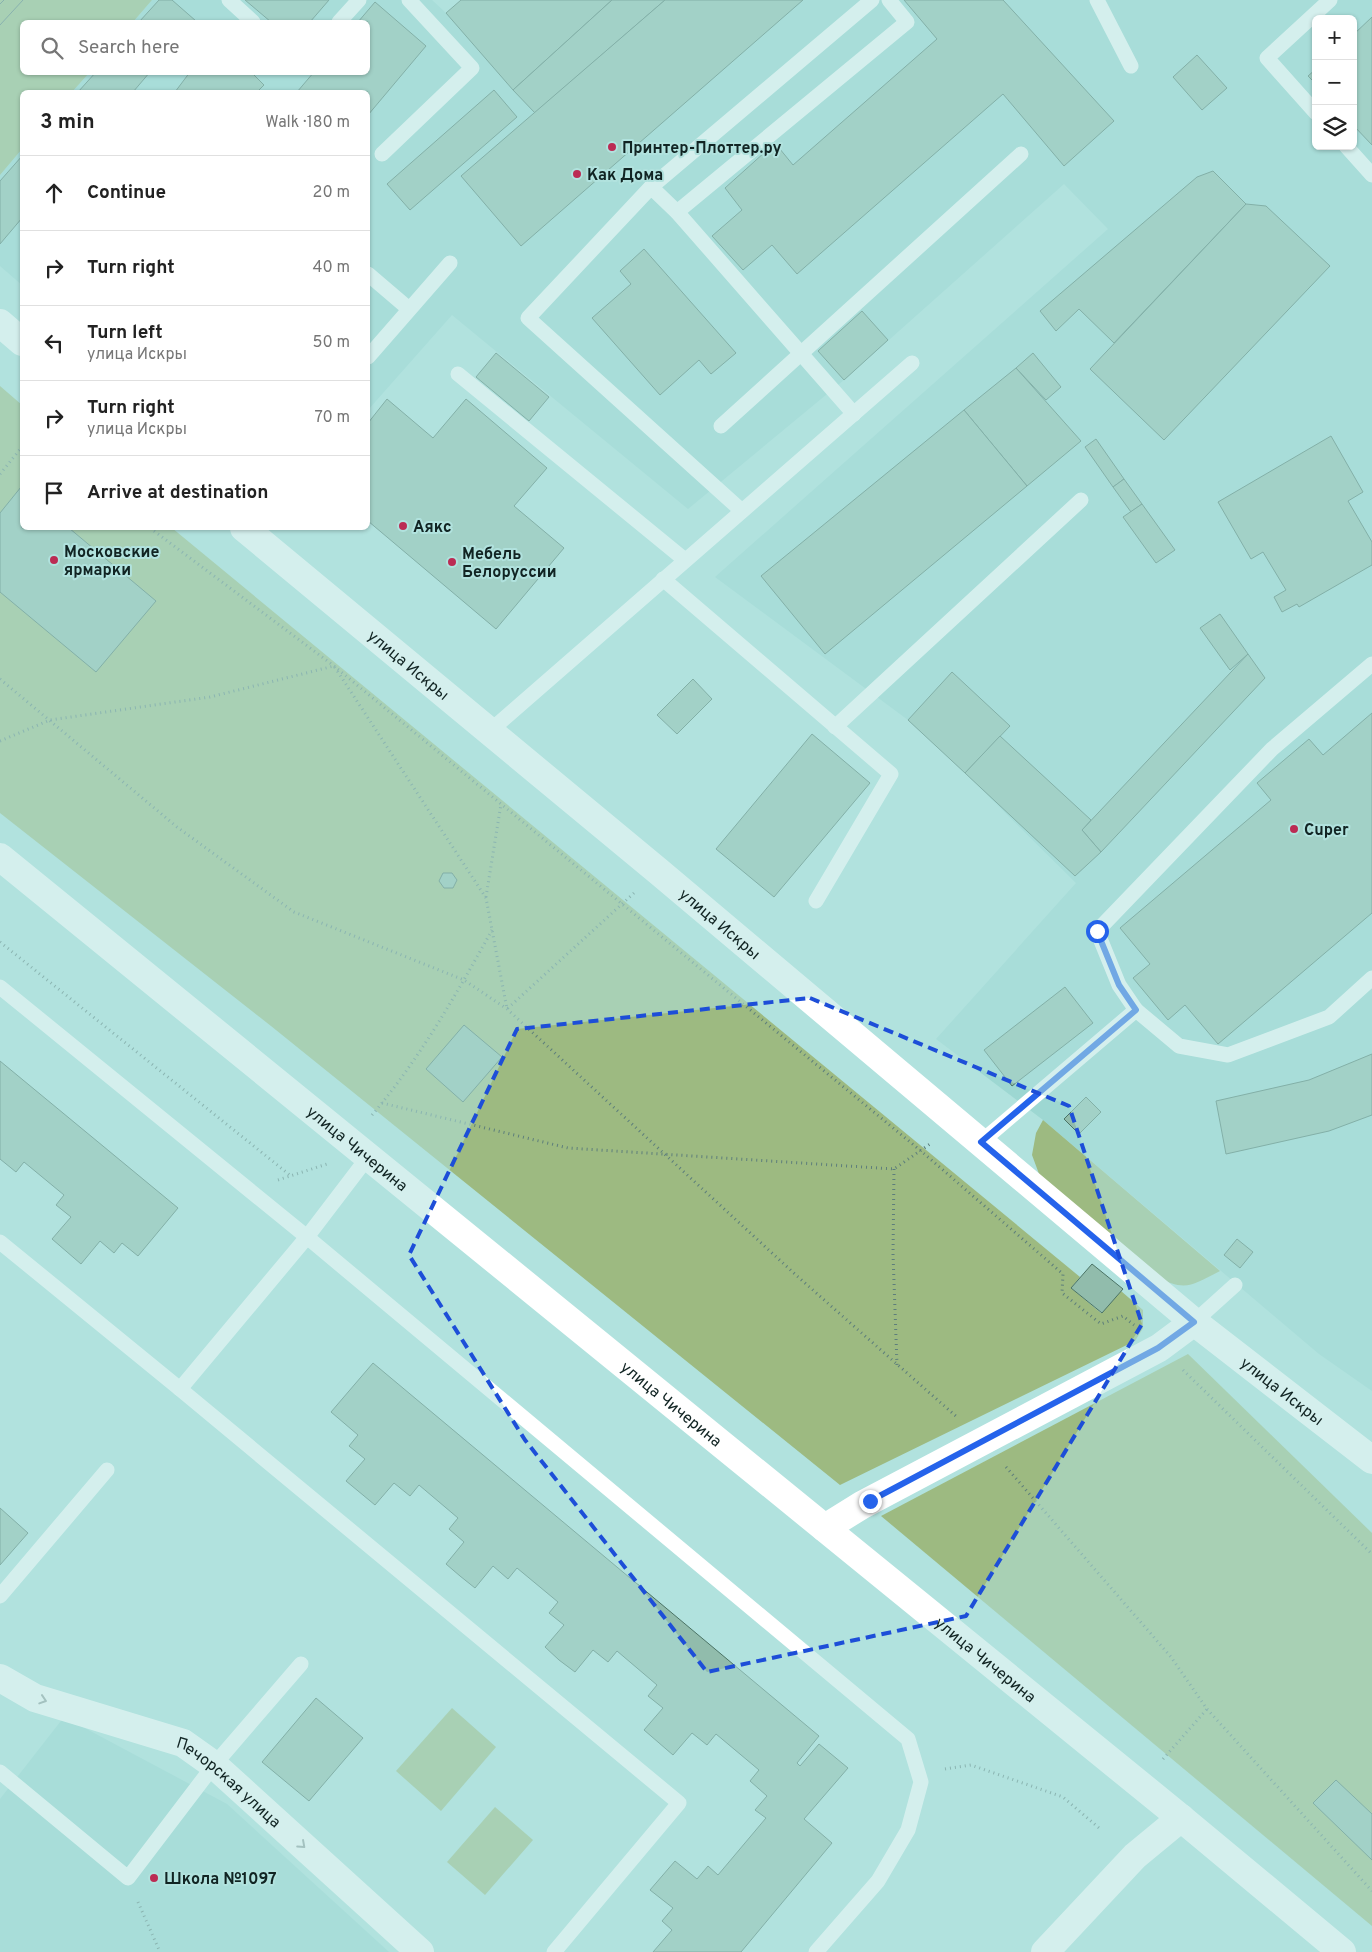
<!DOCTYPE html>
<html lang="en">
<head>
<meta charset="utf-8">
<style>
	:root { --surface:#fff; --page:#f2f2f2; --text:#222; --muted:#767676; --line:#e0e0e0 }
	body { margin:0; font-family:Overpass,sans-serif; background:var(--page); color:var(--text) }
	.controls { position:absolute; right:15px; top:15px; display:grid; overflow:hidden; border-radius:8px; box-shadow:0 1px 4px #0004 }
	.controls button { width:45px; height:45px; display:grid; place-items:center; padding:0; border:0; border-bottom:1px solid var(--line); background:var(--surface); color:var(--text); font:25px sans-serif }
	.stop { position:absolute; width:15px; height:15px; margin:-11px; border:4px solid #2563eb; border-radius:50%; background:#fff }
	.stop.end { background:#2563eb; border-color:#fff; box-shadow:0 1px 5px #0008 }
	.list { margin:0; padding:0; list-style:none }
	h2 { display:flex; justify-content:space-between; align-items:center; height:65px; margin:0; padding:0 20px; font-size:21px }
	h2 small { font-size:16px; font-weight:400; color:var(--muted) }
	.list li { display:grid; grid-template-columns:32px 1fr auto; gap:15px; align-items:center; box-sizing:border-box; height:75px; padding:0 20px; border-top:1px solid var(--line) }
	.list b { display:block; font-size:19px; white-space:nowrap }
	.list p { margin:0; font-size:16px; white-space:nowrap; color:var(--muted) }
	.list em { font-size:16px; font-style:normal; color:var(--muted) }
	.icon { flex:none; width:28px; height:28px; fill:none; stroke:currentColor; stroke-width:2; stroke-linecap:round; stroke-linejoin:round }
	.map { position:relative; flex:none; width:1372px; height:1952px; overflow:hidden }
	.search { position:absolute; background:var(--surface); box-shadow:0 1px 4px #0004; left:20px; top:20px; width:350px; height:55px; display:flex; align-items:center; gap:12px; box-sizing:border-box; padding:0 18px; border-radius:8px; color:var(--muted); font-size:19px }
	.panel { position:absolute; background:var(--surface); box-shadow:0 1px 4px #0004; left:20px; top:90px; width:350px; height:440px; border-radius:8px }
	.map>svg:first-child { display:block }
</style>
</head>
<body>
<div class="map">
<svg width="1372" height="1952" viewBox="0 0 1372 1952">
	<rect width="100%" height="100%" fill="#b1e2de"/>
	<g fill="#9dd7d2" fill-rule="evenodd">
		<path d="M152 0H432L446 13 665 0H1372V1391L1319 1354 1043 1120 936 1039 1076 883 965 773 908 720 715 577 1108 229 1064 184 844 380 688 509 452 315 368 410V92H72L89 73 368 72V22H133ZM1316 19H1353V146H1316Z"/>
		<path d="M22 149V285L0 266V175Z"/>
		<path d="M64 1717 227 1804 389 1952H0V1799Z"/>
	</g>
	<g fill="#9dba81">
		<path d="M0 0H152L133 22H22V72L89 73 72 92H22V149L0 175Z"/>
		<path d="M0 386 22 405V528H172L1080 1277 1071 1288 1101 1313 1121 1291 1143 1310V1328L1135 1341 840 1485 271 1026 0 813Z"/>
		<path d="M1043 1120 1220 1271C1190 1286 1186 1292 1155 1276L1042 1182 1032 1155 1036 1133Z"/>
		<path d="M1188 1354 1372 1533V1926L881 1516Z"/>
		<path d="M452 1708 496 1747 441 1811 396 1771Z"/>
		<path d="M495 1807 533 1840 485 1895 447 1862Z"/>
	</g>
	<g fill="#91bcac" stroke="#4b7365">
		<path d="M159 0H172L196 21 139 22Z"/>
		<path d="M245 0H329L310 22H271Z"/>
		<path d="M461 0H612L513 90 446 13Z"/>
		<path d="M612 0H665L535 113 513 90Z"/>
		<path d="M665 0H803L521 246 461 176Z"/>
		<path d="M904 0H1003L1114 121 1064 166 1003 94 797 274 772 245 743 270 712 236 742 210 725 188 775 143 793 165 937 39Z"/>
		<path d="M375 2 426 46 368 115V92H297L314 72H368V22H358Z"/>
		<path d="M1372 17V145L1353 125V35Z"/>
		<path d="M1197 55 1227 88 1202 110 1173 77Z"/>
		<path d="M1316 69V84L1308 76Z"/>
		<path d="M96 72H150L133 92H78Z"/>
		<path d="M190 72H251L264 85 257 92H175Z"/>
		<path d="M494 90 517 117 410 210 387 184Z"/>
		<path d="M22 156V218L0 244V181Z"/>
		<path d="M1213 171 1246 204 1114 343 1079 309 1056 331 1040 311 1197 177Z"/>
		<path d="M1246 204 1266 206 1330 266 1164 440 1090 369Z"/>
		<path d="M644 249 736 353 711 374 699 360 660 395 592 318 631 284 620 271Z"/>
		<path d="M862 311 888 340 844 380 818 351Z"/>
		<path d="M496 353 549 397 529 421 476 377Z"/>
		<path d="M1033 353 1061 387 1046 400 1016 368Z"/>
		<path d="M1016 368 1081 441 1027 486 964 410Z"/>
		<path d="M387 399 433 438 466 399 547 468 514 506 564 548 496 629 368 521V423Z"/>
		<path d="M964 410 1027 486 825 654 761 576Z"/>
		<path d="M1331 436 1363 492 1348 501 1372 542V565L1299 607 1297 604 1282 612 1274 597 1286 590 1263 552 1251 559 1218 502Z"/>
		<path d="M1096 439 1124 479 1113 487 1085 447Z"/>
		<path d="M1124 479 1142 504 1131 512 1113 487Z"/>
		<path d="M21 487 22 528H69L156 601 96 672 0 592V513Z"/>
		<path d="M1142 504 1175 550 1156 563 1123 517Z"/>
		<path d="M1220 614 1248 654 1230 670 1200 628Z"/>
		<path d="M1248 654 1265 678 1101 852 1082 830Z"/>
		<path d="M952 672 1010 726 965 773 908 720Z"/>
		<path d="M693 679 712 699 677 734 657 715Z"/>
		<path d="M1372 713V913L1218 1044 1185 1005 1168 1020 1133 978 1150 964 1120 928 1271 800 1257 783 1309 739 1323 755Z"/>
		<path d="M812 734 870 783 774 897 716 849Z"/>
		<path d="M1000 736 1091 820 1082 830 1101 852 1075 876 965 773Z"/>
		<path d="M443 873H452L457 880 453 888H444L439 881Z"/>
		<path d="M1065 987 1093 1023 1012 1086 984 1050Z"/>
		<path d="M464 1025 502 1057 463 1102 426 1069Z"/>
		<path d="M1372 1054V1115L1329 1131 1226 1154 1216 1101 1309 1080Z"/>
		<path d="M0 1061 178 1208 138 1256 122 1243 114 1253 100 1241 81 1264 52 1239 71 1217 56 1205 64 1195 24 1162 16 1172 0 1159Z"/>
		<path d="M1086 1097 1101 1112 1079 1134 1064 1119Z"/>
		<path d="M1237 1239 1253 1252 1240 1268 1224 1255Z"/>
		<path d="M1092 1264 1123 1289 1102 1313 1071 1288Z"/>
		<path d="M373 1363 819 1736 797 1763 800 1766 819 1744 848 1768 804 1819 832 1843 741 1952H653L672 1930 662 1921 673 1908 650 1890 675 1861 697 1879 708 1866 718 1875 766 1818 755 1810 767 1796 750 1781 759 1770 716 1734 707 1745 692 1733 673 1755 644 1730 663 1708 648 1696 657 1685 617 1651 608 1662 593 1650 575 1672 559 1660 545 1647 564 1625 549 1613 558 1602 517 1568 508 1579 493 1566 475 1588 460 1576 446 1564 464 1542 449 1529 458 1518 419 1485 410 1496 394 1483 375 1505 346 1481 365 1459 349 1446 358 1435 331 1412Z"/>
		<path d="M0 1508 28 1533 0 1565Z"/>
		<path d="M316 1698 363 1738 309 1801 262 1762Z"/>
		<path d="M1336 1780 1372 1814V1860L1313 1803Z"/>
	</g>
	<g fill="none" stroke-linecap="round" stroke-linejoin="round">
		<g stroke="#5d7e7b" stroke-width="3" stroke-dasharray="1 4" stroke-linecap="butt">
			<path d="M0 474 22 447"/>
			<path d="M150 528 334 666 921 1151 1063 1274 1062 1293 1101 1324 1123 1316 1134 1325"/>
			<path d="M0 679 177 827 294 912 464 980 507 1009 797 1276 958 1418"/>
			<path d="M0 741 50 720 210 697 334 666 486 898 507 1009 634 893"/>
			<path d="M486 897 501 804"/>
			<path d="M0 942 291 1176"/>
			<path d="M382 1103 568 1148 894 1169 930 1144"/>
			<path d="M372 1115C419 1060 457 993 492 930"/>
			<path d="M894 1169 893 1254 897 1365"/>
			<path d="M278 1180 327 1164"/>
			<path d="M1183 1370 1372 1554"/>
			<path d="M1006 1467 1171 1657 1207 1709 1372 1891"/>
			<path d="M1163 1759 1207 1709"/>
			<path d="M945 1769 971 1765 1063 1797 1099 1828"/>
			<path d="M138 1902 160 1952"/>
		</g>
		<g stroke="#fff" stroke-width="15">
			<path d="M229 0 253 22"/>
			<path d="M1097 0 1131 66"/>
			<path d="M339 22 359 0"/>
			<path d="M1316 113 1267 58 1330 0"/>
			<path d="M1346 146 1372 175"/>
			<path d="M382 154 472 68 409 0"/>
			<path d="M651 187 872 0"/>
			<path d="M677 212 907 22 889 0"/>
			<path d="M368 274 409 309"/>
			<path d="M368 357 450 263"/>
			<path d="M458 374 685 560"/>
			<path d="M721 426 1021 154"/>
			<path d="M742 511 528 318 651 187 677 212 854 414"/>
			<path d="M663 579 891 774 816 901"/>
			<path d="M835 727 1081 500"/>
			<path d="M490 731 912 363"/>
			<path d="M0 987 307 1237 908 1739 921 1782 908 1830 878 1881 816 1952"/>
			<path d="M1136 1010 1179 1046 1228 1055 1329 1017 1372 978"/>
			<path d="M981 1142 1136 1010 1119 985 1097 931 1272 749 1372 664"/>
			<path d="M0 1242 180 1389 679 1803 554 1952"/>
			<path d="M1194 1322 1235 1285"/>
			<path d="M180 1389 307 1237 368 1157"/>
			<path d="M0 1596 107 1470"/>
			<path d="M0 1772 128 1878 214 1765 301 1664"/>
		</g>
		<g stroke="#fff" stroke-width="28">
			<path d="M0 323 22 342"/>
			<path id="s1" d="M244 528 658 871 1194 1322 1159 1348 862 1505 825 1528"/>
			<path id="s2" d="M0 857 1181 1818 1342 1952"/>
			<path id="s3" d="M1194 1322 1372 1460"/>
			<path id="s4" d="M0 1678 35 1698 183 1743 214 1765 420 1952"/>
			<path d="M1045 1952 1135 1856 1181 1818"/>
		</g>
		<g stroke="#587876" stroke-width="1">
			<path d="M0 4 4 0"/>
			<path d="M0 25 23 0"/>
		</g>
	</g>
	<defs><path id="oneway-chevron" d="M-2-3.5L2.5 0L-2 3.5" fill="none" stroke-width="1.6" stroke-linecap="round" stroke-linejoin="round" transform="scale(1.25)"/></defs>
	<g stroke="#949c9c">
		<use href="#oneway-chevron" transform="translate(43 1700) rotate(18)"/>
		<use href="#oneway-chevron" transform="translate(302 1845) rotate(42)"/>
	</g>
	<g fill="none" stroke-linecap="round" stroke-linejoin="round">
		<path stroke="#2563eb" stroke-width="6" d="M870 1501 1158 1348 1194 1322 981 1142 1136 1010 1119 985 1097 931"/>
	</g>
	<path d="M0 0H1372V1952H0ZM810 998 1069 1106 1142 1324 966 1616 707 1672 525 1440 409 1255 517 1029Z" fill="#b1e2de" fill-opacity=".55" fill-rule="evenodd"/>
	<path fill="none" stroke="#1d4ed8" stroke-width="4" stroke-dasharray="10 6" stroke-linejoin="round" d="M810 998 1069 1106 1142 1324 966 1616 707 1672 525 1440 409 1255 517 1029Z"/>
	<g fill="#bb2b53" stroke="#b1e2de" stroke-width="2">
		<circle cx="612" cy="147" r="5"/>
		<circle cx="577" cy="174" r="5"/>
		<circle cx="403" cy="526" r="5"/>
		<circle cx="54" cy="560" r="5"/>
		<circle cx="452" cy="562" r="5"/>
		<circle cx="1294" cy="829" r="5"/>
		<circle cx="154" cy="1878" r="5"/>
	</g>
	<g text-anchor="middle" stroke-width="4" stroke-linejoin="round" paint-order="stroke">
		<g font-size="16" font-weight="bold" fill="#112423" stroke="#b1e2de" text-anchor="start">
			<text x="622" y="153">Принтер-Плоттер.ру</text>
			<text x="587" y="180">Как Дома</text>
			<text x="413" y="532">Аякс</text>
			<text x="64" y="557">Московские<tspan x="64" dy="18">ярмарки</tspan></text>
			<text x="462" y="559">Мебель<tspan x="462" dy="18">Белоруссии</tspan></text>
			<text x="1304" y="835">Cuper</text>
			<text x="164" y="1884">Школа №1097</text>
		</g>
		<g font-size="16" fill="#112423" stroke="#b1e2de">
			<text dy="6" stroke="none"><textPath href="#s1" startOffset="214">улица Искры</textPath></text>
			<text dy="6" stroke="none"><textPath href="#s1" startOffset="619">улица Искры</textPath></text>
			<text dy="6" stroke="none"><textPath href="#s2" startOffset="461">улица Чичерина</textPath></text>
			<text dy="6" stroke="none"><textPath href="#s3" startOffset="112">улица Искры</textPath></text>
			<text dy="6" stroke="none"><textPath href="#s2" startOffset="866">улица Чичерина</textPath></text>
			<text dy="6" stroke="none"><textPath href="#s2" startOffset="1271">улица Чичерина</textPath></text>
			<text dy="6" stroke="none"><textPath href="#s4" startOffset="255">Печорская улица</textPath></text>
		</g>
	</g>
</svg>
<div class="controls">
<button>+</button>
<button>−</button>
<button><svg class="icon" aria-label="layers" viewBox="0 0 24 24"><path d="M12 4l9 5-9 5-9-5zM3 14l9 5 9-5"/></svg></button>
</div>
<div class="stop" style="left:1097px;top:931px"></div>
<div class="stop end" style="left:870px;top:1501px"></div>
<div class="search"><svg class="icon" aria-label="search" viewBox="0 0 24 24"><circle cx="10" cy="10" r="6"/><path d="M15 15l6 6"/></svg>Search here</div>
<section class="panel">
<h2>3 min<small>Walk · 180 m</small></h2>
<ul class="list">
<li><svg class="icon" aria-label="ahead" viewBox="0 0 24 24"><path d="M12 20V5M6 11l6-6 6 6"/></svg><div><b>Continue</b></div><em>20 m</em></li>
<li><svg class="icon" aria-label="right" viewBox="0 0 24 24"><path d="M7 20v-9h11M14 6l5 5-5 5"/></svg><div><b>Turn right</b></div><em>40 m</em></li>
<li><svg class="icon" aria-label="left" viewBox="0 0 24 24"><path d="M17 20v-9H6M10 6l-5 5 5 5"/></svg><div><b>Turn left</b><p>улица Искры</p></div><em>50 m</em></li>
<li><svg class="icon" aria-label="right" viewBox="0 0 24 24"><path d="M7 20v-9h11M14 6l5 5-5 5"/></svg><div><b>Turn right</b><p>улица Искры</p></div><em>70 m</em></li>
<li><svg class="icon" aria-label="arrive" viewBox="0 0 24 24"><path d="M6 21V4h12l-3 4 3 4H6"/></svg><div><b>Arrive at destination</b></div></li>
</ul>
</section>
</div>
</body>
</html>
